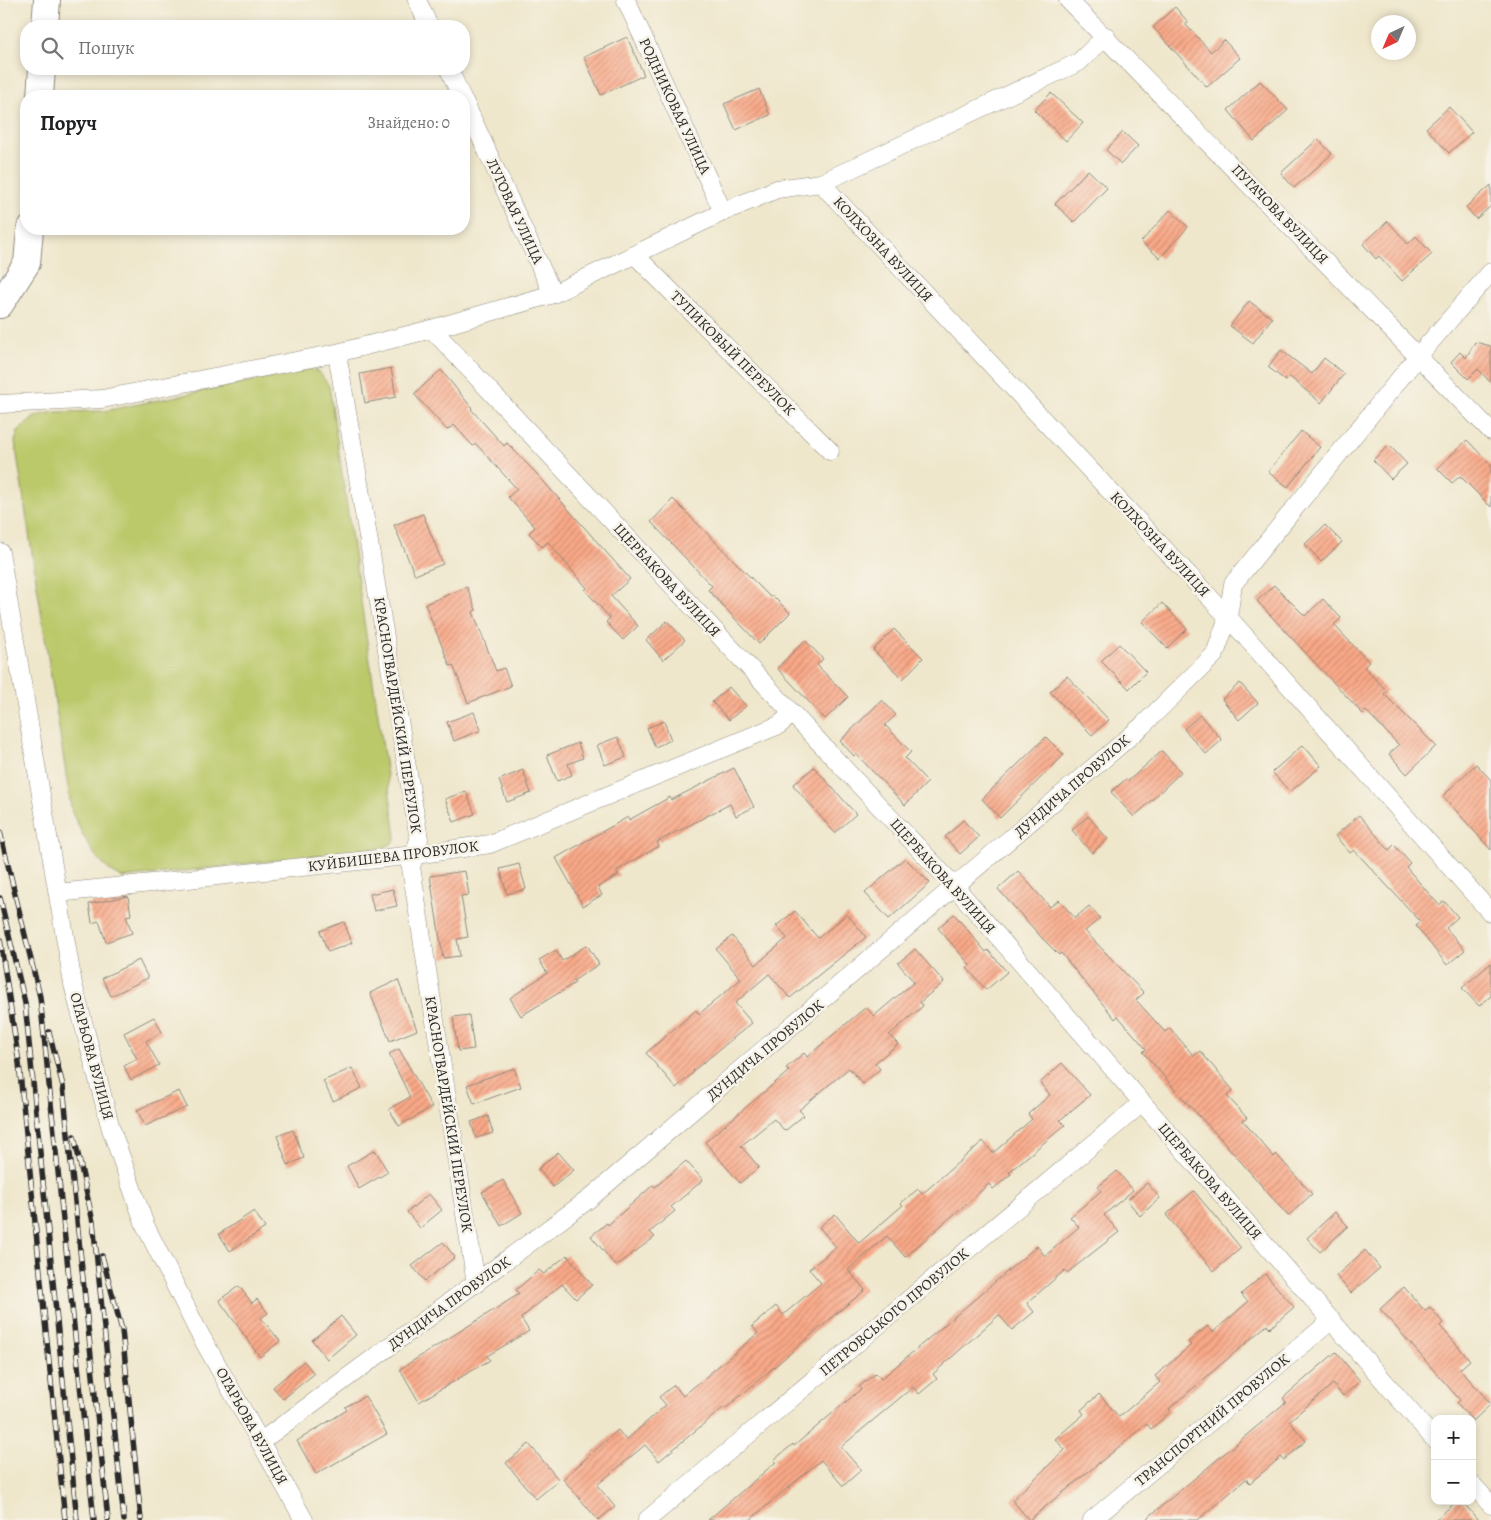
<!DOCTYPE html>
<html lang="uk">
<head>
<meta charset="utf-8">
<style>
	:root { --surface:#fff; --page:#f6f6f6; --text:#202124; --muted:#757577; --line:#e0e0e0 }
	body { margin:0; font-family:Alegreya,serif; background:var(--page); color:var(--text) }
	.controls { position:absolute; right:15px; bottom:15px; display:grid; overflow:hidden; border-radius:10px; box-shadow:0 2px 8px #0003 }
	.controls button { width:45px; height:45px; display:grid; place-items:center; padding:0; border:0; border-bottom:1px solid var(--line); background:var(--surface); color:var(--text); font:25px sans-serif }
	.compass { position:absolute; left:1371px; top:15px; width:45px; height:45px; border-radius:50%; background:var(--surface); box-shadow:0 2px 8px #0003; rotate:224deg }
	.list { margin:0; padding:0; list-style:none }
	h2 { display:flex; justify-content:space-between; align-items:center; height:65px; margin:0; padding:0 20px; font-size:21px }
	h2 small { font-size:16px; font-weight:400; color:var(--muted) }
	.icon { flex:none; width:28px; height:28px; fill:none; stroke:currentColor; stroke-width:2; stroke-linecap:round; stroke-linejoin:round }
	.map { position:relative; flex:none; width:1491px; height:1520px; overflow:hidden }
	.search { position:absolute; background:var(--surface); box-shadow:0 2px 8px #0003; left:20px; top:20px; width:450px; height:55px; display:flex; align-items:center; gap:12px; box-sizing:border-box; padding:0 18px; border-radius:20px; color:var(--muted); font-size:19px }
	.panel { position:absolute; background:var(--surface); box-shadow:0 2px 8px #0003; left:20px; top:90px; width:450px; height:145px; border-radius:20px }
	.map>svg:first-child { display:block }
</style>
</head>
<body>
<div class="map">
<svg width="1491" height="1520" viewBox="0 0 1491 1520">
	<defs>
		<pattern id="building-hatch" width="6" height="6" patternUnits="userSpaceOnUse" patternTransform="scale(1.25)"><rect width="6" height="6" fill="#faa988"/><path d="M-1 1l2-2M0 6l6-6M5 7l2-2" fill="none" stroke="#cb8a6f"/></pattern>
	</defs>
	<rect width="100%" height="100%" fill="#f7f3e8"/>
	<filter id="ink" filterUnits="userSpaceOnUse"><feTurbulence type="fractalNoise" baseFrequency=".02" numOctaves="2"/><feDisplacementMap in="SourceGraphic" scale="10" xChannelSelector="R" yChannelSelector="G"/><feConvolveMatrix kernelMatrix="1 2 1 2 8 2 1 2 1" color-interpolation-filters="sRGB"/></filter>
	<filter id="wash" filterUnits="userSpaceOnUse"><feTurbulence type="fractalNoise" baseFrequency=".0096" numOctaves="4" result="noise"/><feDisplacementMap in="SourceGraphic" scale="20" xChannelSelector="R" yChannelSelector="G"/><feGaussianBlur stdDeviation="1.12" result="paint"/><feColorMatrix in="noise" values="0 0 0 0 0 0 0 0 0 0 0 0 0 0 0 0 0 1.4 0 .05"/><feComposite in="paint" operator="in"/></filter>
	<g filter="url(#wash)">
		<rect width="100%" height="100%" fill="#efe7cc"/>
		<path fill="#bcc96b" stroke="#747a4b" d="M311 369 320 373 329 386 396 836 394 842 383 848 123 878C96 867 85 838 72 813L15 442 18 431 36 416 54 412 104 411Z"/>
		<g id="blocks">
			<g fill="url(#building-hatch)">
				<path d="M1175 7 1188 22 1185 24 1211 52 1224 40 1240 58 1207 87 1153 27Z"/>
				<path d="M627 37 644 75 601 95 584 57Z"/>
				<path d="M1260 81 1288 110 1254 141 1228 110Z"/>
				<path d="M759 89 770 115 736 130 724 104Z"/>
				<path d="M1051 93 1083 123 1066 141 1034 110Z"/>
				<path d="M1449 107 1472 132 1449 153 1426 128Z"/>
				<path d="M1123 132 1138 146 1121 164 1106 150Z"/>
				<path d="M1318 139 1332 154 1294 188 1281 173Z"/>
				<path d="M1088 170 1107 188 1074 222 1055 204Z"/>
				<path d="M1491 185V206L1476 219 1466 207Z"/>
				<path d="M1170 210 1188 227 1160 258 1141 242Z"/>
				<path d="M1388 221 1408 244 1416 236 1432 254 1402 281 1379 256 1376 259 1363 244Z"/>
				<path d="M1249 301 1272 318 1253 343 1230 326Z"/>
				<path d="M1475 342 1491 346V383L1478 369 1468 379 1451 362 1460 352 1466 358Z"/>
				<path d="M1281 350 1312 374 1324 358 1344 374 1321 403 1290 377 1286 381 1268 367Z"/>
				<path d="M391 368 396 397 365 403 360 374Z"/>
				<path d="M441 370 472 408 471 409 504 446 507 443 536 473 630 579 611 596 638 626 623 640 606 622 610 618 585 590 587 588 548 542 542 547 529 533 535 527 508 497 517 489 476 444 473 446 454 425 447 430 414 394Z"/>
				<path d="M1301 431 1320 447 1288 487 1268 472Z"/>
				<path d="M1467 440 1491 465V507L1460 476 1452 483 1437 468Z"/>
				<path d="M1389 445 1407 464 1391 479 1373 460Z"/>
				<path d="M673 499 770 597 772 595 790 613 759 644 708 590 712 586 651 522Z"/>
				<path d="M423 514 443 564 415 575 394 525Z"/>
				<path d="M1325 525 1342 542 1321 562 1305 544Z"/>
				<path d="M1274 585 1305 616 1323 599 1341 618 1334 625 1369 662 1364 667 1387 691 1384 694 1436 746 1407 774 1389 754 1399 745 1366 711 1363 714 1257 601Z"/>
				<path d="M467 587 476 610 473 612 496 671 504 668 511 686 468 703 453 665 450 666 425 604Z"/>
				<path d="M1162 603 1187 629 1167 648 1142 622Z"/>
				<path d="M667 621 685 640 663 660 646 640Z"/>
				<path d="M894 629 923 658 903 679 873 650Z"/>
				<path d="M805 640 823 659 817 665 848 697 825 719 777 668Z"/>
				<path d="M1119 644 1146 672 1129 689 1101 661Z"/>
				<path d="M1067 676 1109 720 1092 735 1050 692Z"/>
				<path d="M1240 683 1258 703 1239 720 1222 699Z"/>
				<path d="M729 687 746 706 729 720 712 702Z"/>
				<path d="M882 700 896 715 885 725 911 752 905 758 928 782 905 805 856 754 854 756 840 741Z"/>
				<path d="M474 712 481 730 454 741 447 722Z"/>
				<path d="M1200 715 1222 740 1206 754 1184 729Z"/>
				<path d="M664 721 671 740 655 747 647 728Z"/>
				<path d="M618 737 626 757 605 765 597 745Z"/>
				<path d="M1046 737 1064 755 1000 818 982 799Z"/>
				<path d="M578 743 583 758 568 764 572 775 557 781 547 755Z"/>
				<path d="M1303 745 1321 766 1290 792 1272 772Z"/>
				<path d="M1162 751 1181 772 1134 817 1111 792 1126 779 1128 781Z"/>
				<path d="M1476 764 1491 780V850L1443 796Z"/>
				<path d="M814 767 856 814 835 833 793 785Z"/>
				<path d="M734 768 754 807 736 816 730 804 657 842 659 846 616 871 619 875 598 887 602 895 583 906 556 858 628 817 629 820 670 797 671 800Z"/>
				<path d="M523 770 531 793 507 802 499 780Z"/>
				<path d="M466 791 475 814 454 822 445 799Z"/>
				<path d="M1359 815 1389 850 1394 845 1410 863 1406 867 1439 905 1444 901 1458 917 1446 928 1465 950 1447 965 1416 926 1420 921 1354 850 1350 853 1335 836Z"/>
				<path d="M1088 816 1108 839 1092 853 1072 830Z"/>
				<path d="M963 820 979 837 960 854 945 837Z"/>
				<path d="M905 858 930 883 889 919 865 893Z"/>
				<path d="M519 864 526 889 507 894 500 869Z"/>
				<path d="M465 871 469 895 461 896 468 937 457 939 460 956 443 958 430 876Z"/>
				<path d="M1018 871 1050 907 1059 900 1075 918 1089 906 1100 918 1085 931 1144 993 1136 1000 1165 1032 1170 1028 1194 1056 1200 1051 1233 1090 1227 1096 1247 1118 1243 1121 1274 1157 1276 1154 1312 1194 1288 1216 1222 1140 1185 1101 1143 1052 1146 1049 1118 1016 1115 1019 1061 953 1059 955 1042 938 998 889Z"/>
				<path d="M393 889 397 906 374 911 370 894Z"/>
				<path d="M128 896 131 915 126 916 132 933 106 942 99 921 92 923 89 904Z"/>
				<path d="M795 911 818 938 847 914 866 937 790 998 769 974 735 1003 752 1023 693 1071 694 1072 676 1088 646 1053 696 1010 699 1014 741 979 716 949 732 936 756 965 787 938 776 926Z"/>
				<path d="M954 914 986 952 988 950 1007 972 986 990 967 968 970 965 938 928Z"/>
				<path d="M344 922 352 943 328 952 320 931Z"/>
				<path d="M587 945 599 964 573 981 575 983 521 1016 510 998 547 973 539 960 556 950 562 961Z"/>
				<path d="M915 949 944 982 920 1002 923 1006 889 1035 898 1044 875 1063 880 1069 863 1084 849 1068 799 1110 804 1115 785 1131 774 1119 741 1146 759 1167 740 1183 705 1142 789 1071 786 1068 804 1053 807 1057 866 1007 874 1016 914 982 898 963Z"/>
				<path d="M139 960 148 978 111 996 102 978Z"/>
				<path d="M1491 963V996L1479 1006 1462 988Z"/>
				<path d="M398 980 417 1030 390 1041 370 993Z"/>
				<path d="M469 1015 474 1049 458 1051 453 1017Z"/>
				<path d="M154 1017 162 1032 146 1041 159 1065 131 1080 124 1066 137 1059 124 1033Z"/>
				<path d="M399 1049 432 1107 399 1126 389 1109 410 1097 389 1054Z"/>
				<path d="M1062 1063 1090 1095 1060 1120 1065 1125 1009 1172 1011 1174 993 1189 989 1184 905 1257 887 1236 848 1270 865 1290 843 1308 725 1409 724 1407 659 1461 645 1445 597 1485 615 1507 598 1520 563 1479 618 1430 626 1440 666 1405 659 1397 674 1385 683 1396 758 1333 752 1326 776 1306 783 1315 821 1283 809 1269 836 1247 819 1227 835 1214 859 1243 903 1205 901 1203 918 1189 922 1194 983 1141 993 1153 1032 1119 1028 1114 1050 1095 1040 1083Z"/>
				<path d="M352 1068 362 1088 333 1101 323 1081Z"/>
				<path d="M514 1068 521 1087 474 1104 467 1085Z"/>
				<path d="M179 1091 187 1107 145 1126 137 1110Z"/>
				<path d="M488 1116 493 1133 476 1138 471 1122Z"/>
				<path d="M293 1130 304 1158 288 1165 277 1136Z"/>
				<path d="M375 1150 388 1172 359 1189 347 1166Z"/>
				<path d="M558 1152 574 1170 553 1187 538 1169Z"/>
				<path d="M686 1161 703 1180 671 1207 675 1211 650 1232 655 1237 616 1266 591 1236 607 1223 608 1225 653 1185 655 1187Z"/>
				<path d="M1117 1171 1133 1190 1104 1215 1119 1232 1067 1273 1065 1270 1027 1303 1034 1312 1012 1330 999 1315 933 1374 937 1379 919 1394 913 1387 841 1447 861 1470 843 1486 821 1460 750 1520H708L776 1462 774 1460 793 1444 794 1446 861 1389 859 1387 876 1373 881 1379 1037 1246 1045 1256 1079 1227 1070 1217 1101 1191 1098 1187Z"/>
				<path d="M503 1180 522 1213 501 1226 482 1192Z"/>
				<path d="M1147 1183 1160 1198 1140 1216 1127 1200Z"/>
				<path d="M1194 1191 1241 1248 1214 1271 1166 1215Z"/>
				<path d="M429 1194 442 1210 420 1228 407 1212Z"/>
				<path d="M254 1211 265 1228 230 1251 219 1234Z"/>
				<path d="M1335 1212 1348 1226 1320 1252 1307 1238Z"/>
				<path d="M443 1242 455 1257 425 1281 412 1266Z"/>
				<path d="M1365 1250 1380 1268 1351 1293 1336 1276Z"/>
				<path d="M567 1255 592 1285 576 1299 562 1284 521 1318 529 1331 487 1356 490 1360 419 1402 400 1369 519 1294 516 1290 539 1270 544 1274Z"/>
				<path d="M1265 1274 1294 1307 1270 1328 1267 1325 1169 1409 1171 1411 1151 1429 1147 1424 1029 1520 1012 1500 1065 1450 1055 1439 1084 1414 1081 1410 1099 1394 1119 1417 1160 1382 1155 1376 1191 1345 1188 1342 1207 1326 1213 1332 1248 1302 1241 1294Z"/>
				<path d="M239 1286 252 1303 257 1299 268 1313 261 1318 280 1341 260 1357 219 1300Z"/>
				<path d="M1404 1287 1425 1311 1430 1307 1443 1323 1440 1326 1470 1360 1460 1369 1491 1404 1473 1421 1457 1403 1460 1400 1380 1309Z"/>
				<path d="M341 1316 356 1335 327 1359 312 1340Z"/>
				<path d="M1336 1352 1360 1381 1343 1396 1333 1384 1289 1421 1306 1441 1284 1460 1281 1457 1250 1483 1246 1479 1198 1520H1145L1286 1402 1283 1398Z"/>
				<path d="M304 1361 314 1374 283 1399 273 1387Z"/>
				<path d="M365 1396 387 1434 316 1474 297 1441 347 1410 345 1407Z"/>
				<path d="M529 1444 559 1480 536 1499 506 1463Z"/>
				<path d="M1457 1501H1462L1478 1520H1435Z"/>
			</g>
		</g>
	</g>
	<g filter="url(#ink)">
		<use href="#blocks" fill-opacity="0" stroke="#8d897c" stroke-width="1"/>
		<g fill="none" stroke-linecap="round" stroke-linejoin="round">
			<defs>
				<g id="minor">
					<path d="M417 0 429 26"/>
					<path d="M626 0 723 212"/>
					<path d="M1068 0 1491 431"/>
					<path d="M449 69 461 96"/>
					<path d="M464 101 553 294"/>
					<path d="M821 183 1228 617 1491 913"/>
					<path d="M635 255 830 451"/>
					<path d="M432 329 956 888 1435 1440"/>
					<path d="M337 353 419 839 411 867 476 1284"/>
					<path d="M0 404 102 399 337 353 432 329 553 294 723 212 777 189 821 183 1079 62 1106 36"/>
					<path d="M0 552 73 984 111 1129 145 1225 197 1329 304 1520"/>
					<path d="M58 893 415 855 490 844 779 725 792 714"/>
					<path d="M260 1442 589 1199 1142 726 1215 654 1228 617 1233 584 1419 355 1491 272"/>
					<path d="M1472 1484 1491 1505"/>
					<path d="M647 1520 1142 1103"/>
					<path d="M1092 1520 1332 1320"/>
				</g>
				<g id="primary">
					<path d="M45 26 47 0"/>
					<path d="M40 96 42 69"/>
					<path d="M0 305 27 263 30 229"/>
				</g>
			</defs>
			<use href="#minor" stroke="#8d897c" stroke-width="19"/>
			<use href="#primary" stroke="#8d897c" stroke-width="28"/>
			<use href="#minor" stroke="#fff" stroke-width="18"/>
			<use href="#primary" stroke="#fff" stroke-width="26"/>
			<defs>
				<g id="rail">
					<path d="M0 832 40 997 94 1520"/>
					<path d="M0 898 25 1003 77 1520"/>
					<path d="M0 939 19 1063 65 1520"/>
					<path d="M49 1032 63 1086 108 1520"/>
					<path d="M74 1136 93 1222 124 1520"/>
					<path d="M102 1256 122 1330 141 1520"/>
				</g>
			</defs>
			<use href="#rail" stroke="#2b2b2b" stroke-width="5.5"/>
			<use href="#rail" stroke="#f7f3e8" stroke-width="4" stroke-dasharray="11" stroke-linecap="butt"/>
		</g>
	</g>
	<g text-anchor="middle" stroke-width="5" stroke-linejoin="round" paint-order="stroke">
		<g font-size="15" fill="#2b2b2b" stroke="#f7f3e8">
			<text transform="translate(675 106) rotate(65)" y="5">РОДНИКОВАЯ УЛИЦА</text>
			<text transform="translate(515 211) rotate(65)" y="5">ЛУГОВАЯ УЛИЦА</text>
			<text transform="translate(1280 214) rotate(46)" y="5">ПУГАЧОВА ВУЛИЦЯ</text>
			<text transform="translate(883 249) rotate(47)" y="5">КОЛХОЗНА ВУЛИЦЯ</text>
			<text transform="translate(733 353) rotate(45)" y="5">ТУПИКОВЫЙ ПЕРЕУЛОК</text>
			<text transform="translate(1160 544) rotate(47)" y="5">КОЛХОЗНА ВУЛИЦЯ</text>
			<text transform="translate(667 580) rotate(47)" y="5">ЩЕРБАКОВА ВУЛИЦЯ</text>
			<text transform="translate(398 715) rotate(81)" y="5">КРАСНОГВАРДЕЙСКИЙ ПЕРЕУЛОК</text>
			<text transform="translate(1072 786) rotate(-41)" y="5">ДУНДИЧА ПРОВУЛОК</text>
			<text transform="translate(393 856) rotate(-7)" y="5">КУЙБИШЕВА ПРОВУЛОК</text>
			<text transform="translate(943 876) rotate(48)" y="5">ЩЕРБАКОВА ВУЛИЦЯ</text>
			<text transform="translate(765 1050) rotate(-40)" y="5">ДУНДИЧА ПРОВУЛОК</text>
			<text transform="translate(92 1056) rotate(75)" y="5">ОГАРЬОВА ВУЛИЦЯ</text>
			<text transform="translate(449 1114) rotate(81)" y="5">КРАСНОГВАРДЕЙСКИЙ ПЕРЕУЛОК</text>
			<text transform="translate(1210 1181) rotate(49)" y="5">ЩЕРБАКОВА ВУЛИЦЯ</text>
			<text transform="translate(449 1303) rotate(-36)" y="5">ДУНДИЧА ПРОВУЛОК</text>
			<text transform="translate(894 1312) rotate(-40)" y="5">ПЕТРОВСЬКОГО ПРОВУЛОК</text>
			<text transform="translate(1212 1420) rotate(-40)" y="5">ТРАНСПОРТНИЙ ПРОВУЛОК</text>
			<text transform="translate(252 1426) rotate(61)" y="5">ОГАРЬОВА ВУЛИЦЯ</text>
		</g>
	</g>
</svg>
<div class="controls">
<button>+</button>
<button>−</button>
</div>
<svg class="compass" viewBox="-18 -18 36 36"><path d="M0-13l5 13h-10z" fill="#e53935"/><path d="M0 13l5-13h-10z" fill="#757577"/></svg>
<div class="search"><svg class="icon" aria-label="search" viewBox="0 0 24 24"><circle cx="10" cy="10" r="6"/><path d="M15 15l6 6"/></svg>Пошук</div>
<section class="panel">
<h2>Поруч<small>Знайдено: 0</small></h2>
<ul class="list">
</ul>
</section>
</div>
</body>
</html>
